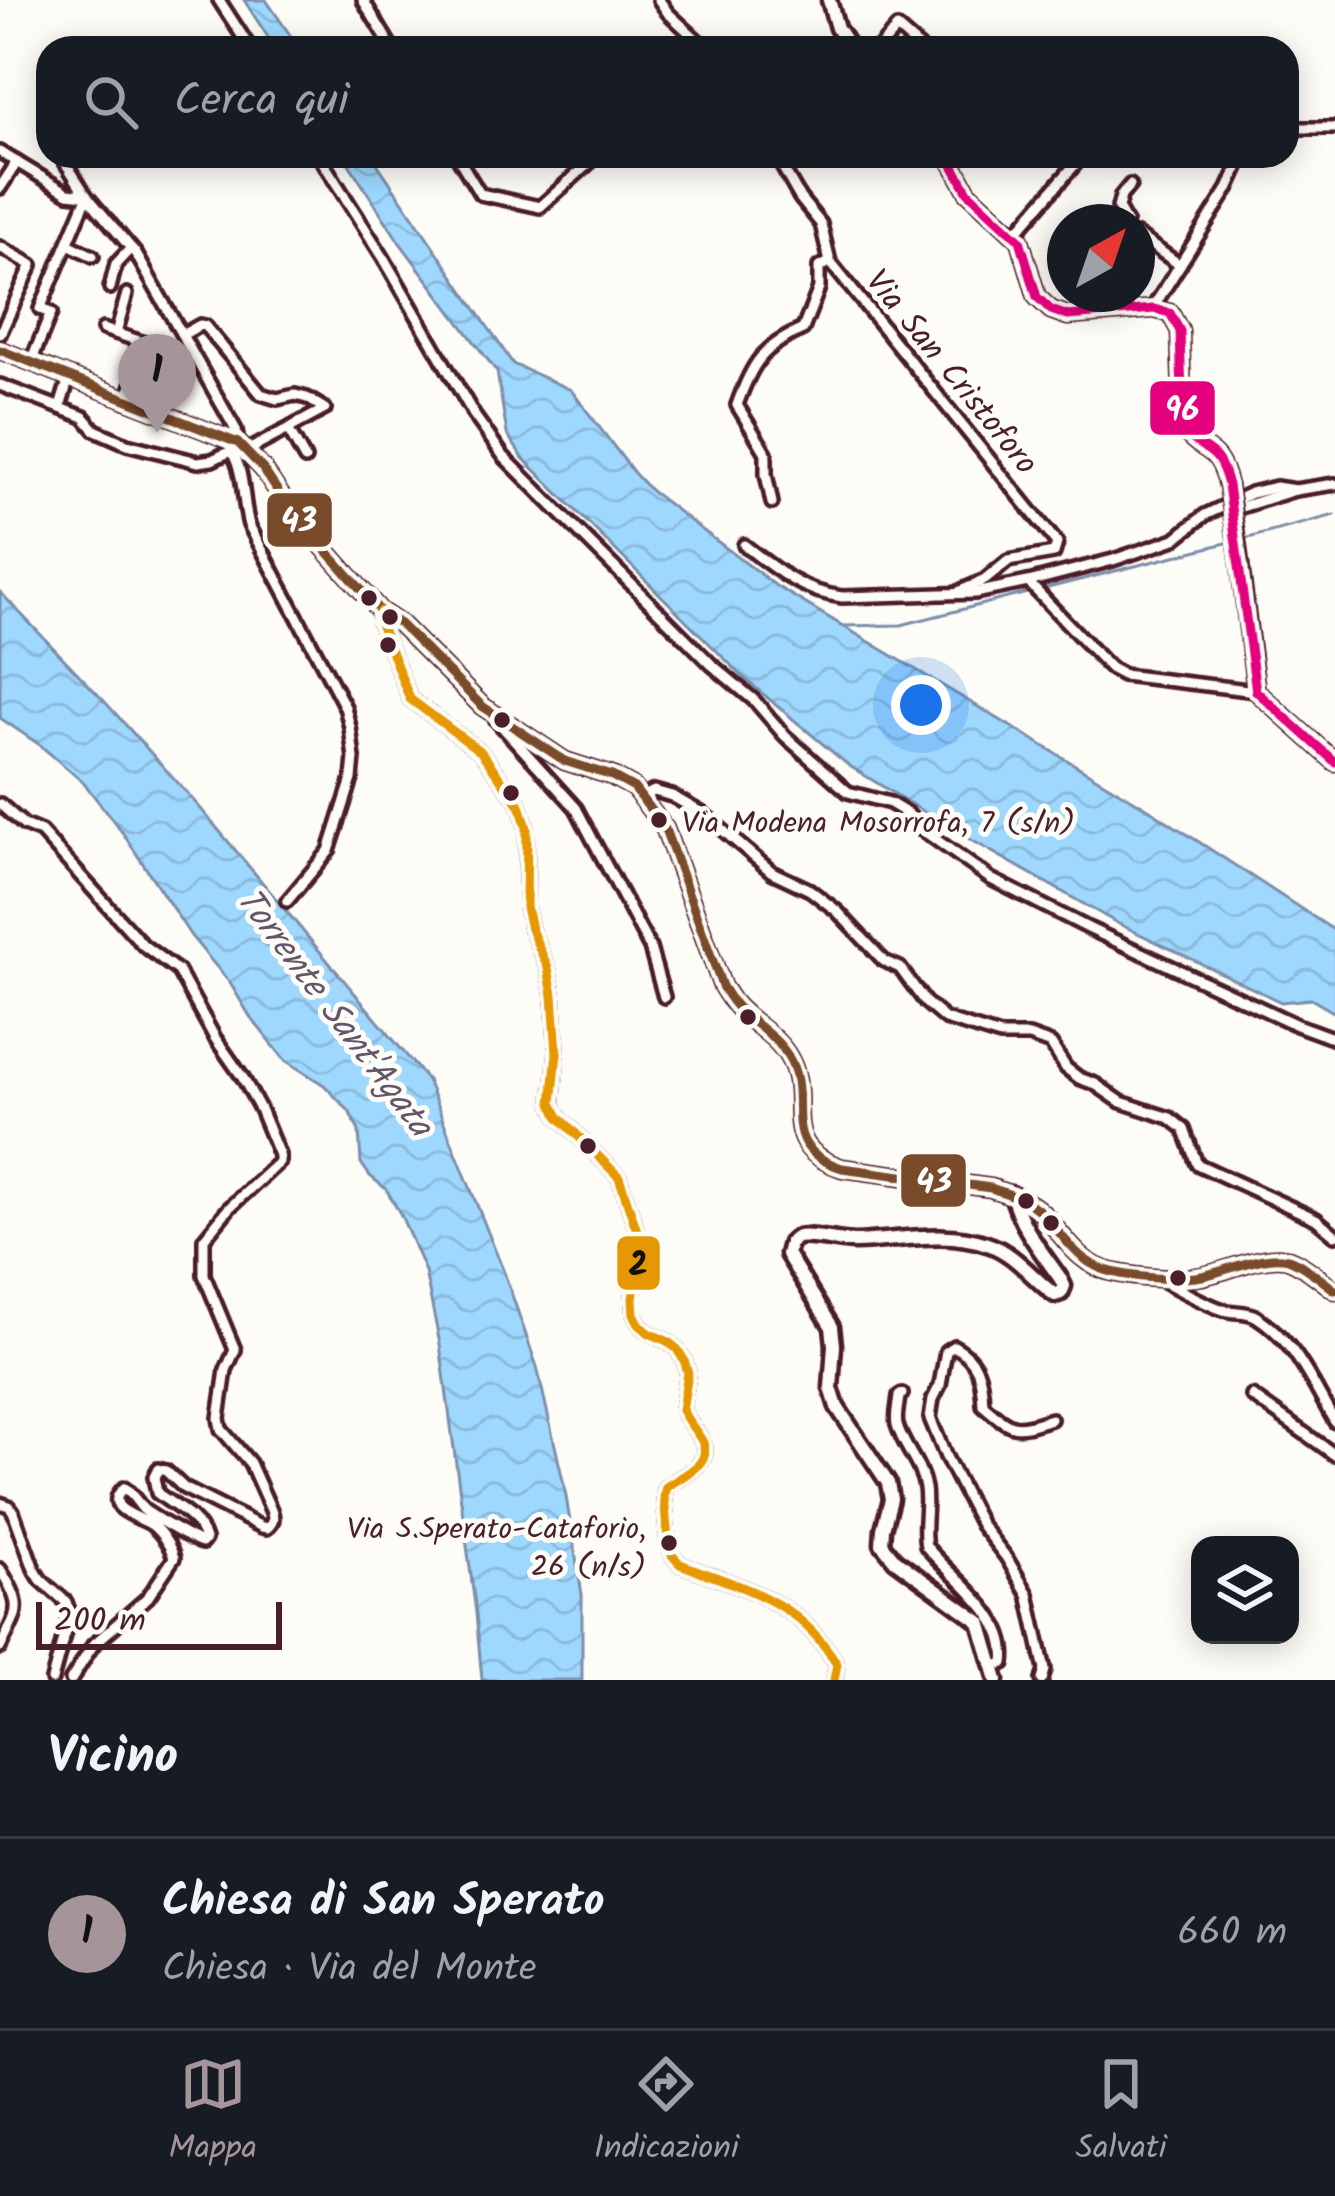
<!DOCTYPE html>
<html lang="it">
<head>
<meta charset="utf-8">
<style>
	:root { --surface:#171b24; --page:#20242c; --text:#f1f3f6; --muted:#9ea1a6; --line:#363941; --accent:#a6949b }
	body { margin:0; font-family:Kalam,sans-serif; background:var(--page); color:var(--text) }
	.controls { position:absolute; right:36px; bottom:36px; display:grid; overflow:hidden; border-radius:24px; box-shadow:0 6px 30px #0003 }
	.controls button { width:108px; height:108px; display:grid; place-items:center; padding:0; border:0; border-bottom:3px solid var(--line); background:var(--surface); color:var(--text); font:60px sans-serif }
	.compass { position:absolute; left:1047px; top:204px; width:108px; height:108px; border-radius:50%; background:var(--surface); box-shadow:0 6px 30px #0003; rotate:40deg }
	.scale { position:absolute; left:36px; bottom:30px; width:246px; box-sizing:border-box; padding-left:12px; border:6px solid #4a1f2b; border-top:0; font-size:33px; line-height:42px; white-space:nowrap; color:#4a1f2b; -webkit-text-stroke:9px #fdfcf7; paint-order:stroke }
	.you { position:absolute; left:921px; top:705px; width:42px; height:42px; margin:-30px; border:9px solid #fff; border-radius:50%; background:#1a73e8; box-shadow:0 0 0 18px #1a73e833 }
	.badge { display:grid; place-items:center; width:78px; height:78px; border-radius:50%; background:var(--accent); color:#111; font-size:39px; font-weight:700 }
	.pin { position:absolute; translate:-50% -99px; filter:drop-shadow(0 3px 6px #0008) }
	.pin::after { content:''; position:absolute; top:63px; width:42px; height:36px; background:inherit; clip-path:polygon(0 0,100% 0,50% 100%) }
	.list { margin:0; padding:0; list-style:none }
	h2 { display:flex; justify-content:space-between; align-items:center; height:156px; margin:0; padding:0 48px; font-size:51px }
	h2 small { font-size:39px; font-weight:400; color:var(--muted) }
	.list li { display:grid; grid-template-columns:78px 1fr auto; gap:36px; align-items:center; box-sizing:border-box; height:192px; padding:0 48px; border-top:3px solid var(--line) }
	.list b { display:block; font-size:45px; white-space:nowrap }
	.list p { margin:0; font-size:39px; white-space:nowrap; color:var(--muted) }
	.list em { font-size:39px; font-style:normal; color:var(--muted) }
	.icon { flex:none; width:66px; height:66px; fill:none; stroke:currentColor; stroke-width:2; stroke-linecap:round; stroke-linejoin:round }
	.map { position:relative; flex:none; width:1335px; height:1680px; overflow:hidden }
	.search { position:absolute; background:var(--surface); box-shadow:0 6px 30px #0003; left:36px; right:36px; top:36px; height:132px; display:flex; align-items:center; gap:30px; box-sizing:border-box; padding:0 42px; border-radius:36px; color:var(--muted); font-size:45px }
	.sheet { height:348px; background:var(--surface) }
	nav { display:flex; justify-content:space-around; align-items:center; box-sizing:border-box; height:168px; border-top:3px solid var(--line); background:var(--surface); font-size:33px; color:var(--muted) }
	nav a { display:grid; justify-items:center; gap:6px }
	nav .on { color:var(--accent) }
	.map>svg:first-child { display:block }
</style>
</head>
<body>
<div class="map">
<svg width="1335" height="1680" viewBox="0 0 1335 1680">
	<defs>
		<pattern id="water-waves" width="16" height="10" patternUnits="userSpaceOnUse" patternTransform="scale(3)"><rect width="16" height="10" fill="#9ed8fe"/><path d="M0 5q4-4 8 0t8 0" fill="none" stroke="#8ab9da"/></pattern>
	</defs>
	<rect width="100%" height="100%" fill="#fdfcf7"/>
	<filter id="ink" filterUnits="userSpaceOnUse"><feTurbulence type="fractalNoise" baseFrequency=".00833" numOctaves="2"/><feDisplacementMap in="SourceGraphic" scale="24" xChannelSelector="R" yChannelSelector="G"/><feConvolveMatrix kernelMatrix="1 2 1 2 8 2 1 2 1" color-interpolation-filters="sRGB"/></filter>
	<g filter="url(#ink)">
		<g fill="url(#water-waves)" stroke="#7c8eaa" stroke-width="3">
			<path d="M244 0H266L299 48H275Z"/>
			<path d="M344 156H372L513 364 571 390 634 473 651 491 776 586 1147 808 1335 931V1013L1311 999 1281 1002 1117 923 945 825 848 765 744 678 523 458 507 434 497 372 400 243Z"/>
			<path d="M0 592 106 703 201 809 427 1080 505 1275 537 1367 564 1485 582 1594V1680H482L476 1613 440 1344 425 1272 401 1215 386 1189 370 1176 361 1163 359 1131 349 1111 324 1085 285 1060 251 1018 230 983 191 936 122 832 84 783 40 745 0 718Z"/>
		</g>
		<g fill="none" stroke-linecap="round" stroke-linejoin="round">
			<g stroke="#7c8eaa" stroke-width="3">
				<path d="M1244 539 1335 515"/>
				<path d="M1040 590 1234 541"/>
				<path d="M840 626 901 625 1031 592"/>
			</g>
			<defs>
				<g id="street">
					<path d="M219 0 250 48"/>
					<path d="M363 0 392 48"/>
					<path d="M659 0 668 13 706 48"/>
					<path d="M879 48 897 28 920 48"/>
					<path d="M1287 128H1335"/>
					<path d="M0 152 68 193 86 195"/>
					<path d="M319 156 383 257 474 415 504 457 711 664 755 701 785 736 848 792 890 803 908 814 921 829 991 879 1090 929 1297 1025 1335 1039"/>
					<path d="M457 156 480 194 540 207 597 156"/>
					<path d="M776 156 800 198 821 224 830 262 1057 543 1054 553 1008 561 985 580 960 591"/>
					<path d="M0 188 17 162"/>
					<path d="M1126 222 1118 208 1121 196 1130 185"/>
					<path d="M1014 235 1078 161"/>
					<path d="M1137 235 1180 265"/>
					<path d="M68 244 93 256"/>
					<path d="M0 247 32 265 0 334"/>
					<path d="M110 288 116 264 131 248"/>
					<path d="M1152 309 1228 189 1243 156"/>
					<path d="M103 329 148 344 126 401"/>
					<path d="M116 333 127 294"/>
					<path d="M182 335 200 325 205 326 261 394 277 399 295 395 307 398 325 409 247 451"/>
					<path d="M31 362 51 313 40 309 87 197"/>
					<path d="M0 385 84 417 95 430 127 444 198 462 212 460 231 451 238 443 236 430 136 254 86 195 61 156"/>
					<path d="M60 407 69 378"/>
					<path d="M288 429 305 459"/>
					<path d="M231 451C245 471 242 501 249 525L345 707 350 727 354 758 352 779 329 851 287 901"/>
					<path d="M772 503 766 474V453L737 405C752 363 762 347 803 329L819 288V267L830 262"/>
					<path d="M1232 510 1295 490 1335 484"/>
					<path d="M744 545C775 569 802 592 842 597L975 593 1028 582 1113 560 1175 539 1205 515 1251 493 1276 487 1295 490"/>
					<path d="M1028 582 1110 668 1123 675 1256 691"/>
					<path d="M380 611 379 621 410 699 481 752 520 805 527 828 526 907 531 929 548 968 553 995 557 1053 552 1103 559 1117 619 1177 638 1234 640 1253 633 1299 634 1314 640 1325 649 1333 667 1341 677 1349 684 1360 688 1373 682 1410C687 1420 693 1427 699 1436 718 1462 685 1474 666 1487L664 1495 668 1541 672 1555 680 1564C745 1589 797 1599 837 1664L834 1680"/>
					<path d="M496 720 576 808 650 948 664 997"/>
					<path d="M642 797 654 791 672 796 705 815 772 872 810 890 837 911 884 961 900 968 925 1002 945 1019 1000 1036H1029L1051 1044 1066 1068 1079 1078 1095 1084 1121 1102 1170 1118 1184 1129 1197 1164 1316 1219 1335 1235"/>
					<path d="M0 804 24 825 41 832 143 945 178 971 215 1038 243 1078 260 1109 279 1155V1162L229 1208 204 1239V1275L235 1350 226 1370 219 1418 221 1429 250 1463 271 1510C274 1517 274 1523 267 1528L262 1527 184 1488 166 1471 158 1469 154 1477 157 1493C175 1507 198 1516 205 1539L202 1543C196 1542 148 1514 143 1509 136 1501 133 1494 124 1488 101 1509 139 1516 152 1525 162 1533 171 1547 174 1558L148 1597 93 1645 71 1680"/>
					<path d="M1161 1280C1181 1290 1201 1302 1221 1309 1233 1314 1246 1310 1257 1317 1296 1342 1312 1384 1335 1422"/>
					<path d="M902 1394 899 1396C898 1406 895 1417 897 1425 904 1448 921 1464 925 1488 928 1508 922 1527 926 1546 951 1578 1011 1616 1004 1663L993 1667"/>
					<path d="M1252 1396 1335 1455"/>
					<path d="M0 1503 9 1506 13 1511 34 1569 41 1580 66 1602 70 1613 52 1680"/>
					<path d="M0 1569C25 1609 18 1610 0 1648"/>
					<path d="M1042 1680 1045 1670 1028 1594 1006 1557 981 1525 946 1457 930 1418 933 1399 940 1385 946 1351 954 1346C979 1360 982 1378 983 1405 1013 1431 1013 1431 1051 1419"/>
				</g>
				<g id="secondary">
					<path d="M829 0 837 28 850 48"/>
					<path d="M948 156 968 192 1020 240 1037 297 1051 310 1068 316 1154 309 1170 313 1180 331 1183 429C1205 457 1217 442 1228 485"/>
					<path d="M0 350 238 443 263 469 289 508 380 611 400 624 482 706 565 761 612 776 634 788 665 829 722 986C727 994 732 1003 739 1009 755 1025 777 1037 788 1056 815 1100 772 1145 842 1168L991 1188C1008 1194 1028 1199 1042 1213 1065 1236 1077 1264 1112 1272 1138 1278 1170 1280 1196 1277 1222 1274 1264 1252 1288 1259 1305 1265 1321 1280 1335 1290"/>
					<path d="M1238 549 1256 691 1335 762"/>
					<path d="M997 1680 980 1622 895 1560 882 1544 883 1529 891 1499 888 1483 837 1407 831 1388 834 1345 832 1327 787 1254 790 1243C793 1241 795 1238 798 1237 811 1234 839 1242 855 1242 899 1241 944 1229 987 1244 1014 1252 1033 1279 1055 1295L1061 1293 1064 1286 1060 1278C1041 1251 1020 1226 1012 1194"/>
				</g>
			</defs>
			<use href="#street" stroke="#4a1f2b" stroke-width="18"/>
			<use href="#secondary" stroke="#4a1f2b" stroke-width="21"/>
			<use href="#street" stroke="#fdfcf7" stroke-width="9"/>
			<use href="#secondary" stroke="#fdfcf7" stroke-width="12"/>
			<defs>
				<path id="secondary-bridge" d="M1228 485 1238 549"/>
			</defs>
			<use href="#secondary-bridge" stroke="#4a1f2b" stroke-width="21" stroke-linecap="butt"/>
			<use href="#secondary-bridge" stroke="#fdfcf7" stroke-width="12"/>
			<defs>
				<path id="bus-1" d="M0 350 238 443 263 469 289 508 380 611 400 624 482 706 565 761 612 776 634 788 665 829 722 986C727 994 732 1003 739 1009 755 1025 777 1037 788 1056 815 1100 772 1145 842 1168L991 1188C1008 1194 1028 1199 1042 1213 1065 1236 1077 1264 1112 1272 1138 1278 1170 1280 1196 1277 1222 1274 1264 1252 1288 1259 1305 1265 1321 1280 1335 1290"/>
				<path id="bus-2" d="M380 611 379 621 410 699 481 752 520 805 527 828 526 907 531 929 548 968 553 995 557 1053 552 1103 559 1117 619 1177 638 1234 640 1253 633 1299 634 1314 640 1325 649 1333 667 1341 677 1349 684 1360 688 1373 682 1410C687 1420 693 1427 699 1436 718 1462 685 1474 666 1487L664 1495 668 1541 672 1555 680 1564C745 1589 797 1599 837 1664L834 1680"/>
				<path id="bus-3" d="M948 156 968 192 1020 240 1037 297 1051 310 1068 316 1154 309 1170 313 1180 331 1183 429C1205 457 1217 442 1228 485L1256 691 1335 762"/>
			</defs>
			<use href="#bus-1" stroke="#fdfcf7" stroke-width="18"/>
			<use href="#bus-2" stroke="#fdfcf7" stroke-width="18"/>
			<use href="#bus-3" stroke="#fdfcf7" stroke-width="18"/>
			<use href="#bus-1" stroke="#7a4b2a" stroke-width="9"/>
			<use href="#bus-2" stroke="#e69804" stroke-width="9"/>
			<use href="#bus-3" stroke="#e5007d" stroke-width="9"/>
		</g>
	</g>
	<g fill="#4a1f2b" stroke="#fdfcf7" stroke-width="4.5">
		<circle cx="369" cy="598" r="10"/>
		<circle cx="390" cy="617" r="10"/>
		<circle cx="388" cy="645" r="10"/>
		<circle cx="502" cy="720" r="10"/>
		<circle cx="511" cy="793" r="10"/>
		<circle cx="659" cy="820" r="10"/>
		<circle cx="748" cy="1017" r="10"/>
		<circle cx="588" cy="1146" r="10"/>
		<circle cx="1026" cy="1201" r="10"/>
		<circle cx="1051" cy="1223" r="10"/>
		<circle cx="1178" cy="1278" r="10"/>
		<circle cx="669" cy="1543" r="10"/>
	</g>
	<g text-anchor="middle" stroke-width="10" stroke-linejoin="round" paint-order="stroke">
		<g font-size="30" fill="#4a1f2b" stroke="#fdfcf7" text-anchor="start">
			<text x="682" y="832">Via Modena Mosorrofa, 7 (s/n)</text>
			<text x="646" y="1538" text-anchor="end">Via S.Sperato-Cataforio,<tspan x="646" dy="38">26 (n/s)</tspan></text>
		</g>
		<g font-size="33" fill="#4a1f2b" stroke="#fdfcf7">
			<text transform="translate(953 371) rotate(51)" y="12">Via San Cristoforo</text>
		</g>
		<g font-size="36" font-style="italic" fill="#63566a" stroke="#fdfcf7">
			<text transform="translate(336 1011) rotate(53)" y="13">Torrente Sant'Agata</text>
		</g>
	</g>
	<g stroke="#fdfcf7" stroke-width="4.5">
		<rect x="1148" y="379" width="69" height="58" rx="12" fill="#e5007d"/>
		<rect x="265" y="491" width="69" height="58" rx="12" fill="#7a4b2a"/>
		<rect x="899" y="1152" width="69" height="57" rx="12" fill="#7a4b2a"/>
		<rect x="615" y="1234" width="47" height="58" rx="12" fill="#e69804"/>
	</g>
	<g font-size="33" text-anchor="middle" font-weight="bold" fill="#fff">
		<text x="1182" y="420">96</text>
		<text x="299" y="531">43</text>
		<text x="934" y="1192">43</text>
	</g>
	<g font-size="33" text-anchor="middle" font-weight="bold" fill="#111">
		<text x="638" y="1275">2</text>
	</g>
</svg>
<div class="controls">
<button><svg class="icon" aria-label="layers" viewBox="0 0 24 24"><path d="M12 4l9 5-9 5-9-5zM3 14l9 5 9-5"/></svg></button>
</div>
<svg class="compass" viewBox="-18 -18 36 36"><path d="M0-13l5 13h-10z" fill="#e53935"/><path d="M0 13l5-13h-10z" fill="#9ea1a6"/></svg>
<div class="scale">200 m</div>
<div class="you"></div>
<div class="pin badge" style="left:157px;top:433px">1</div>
<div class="search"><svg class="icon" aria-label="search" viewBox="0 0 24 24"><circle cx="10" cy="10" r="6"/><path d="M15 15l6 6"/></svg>Cerca qui</div>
</div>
<section class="sheet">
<h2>Vicino<small></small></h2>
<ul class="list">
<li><span class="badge">1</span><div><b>Chiesa di San Sperato</b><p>Chiesa · Via del Monte</p></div><em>660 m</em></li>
</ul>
</section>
<nav>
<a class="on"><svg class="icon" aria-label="map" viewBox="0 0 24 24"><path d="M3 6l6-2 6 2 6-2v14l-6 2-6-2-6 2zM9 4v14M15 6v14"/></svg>Mappa</a>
<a><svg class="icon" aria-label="directions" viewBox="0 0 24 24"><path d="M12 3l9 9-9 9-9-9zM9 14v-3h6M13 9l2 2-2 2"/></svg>Indicazioni</a>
<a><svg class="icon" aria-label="saved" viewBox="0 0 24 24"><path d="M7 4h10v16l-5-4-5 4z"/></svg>Salvati</a>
</nav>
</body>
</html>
